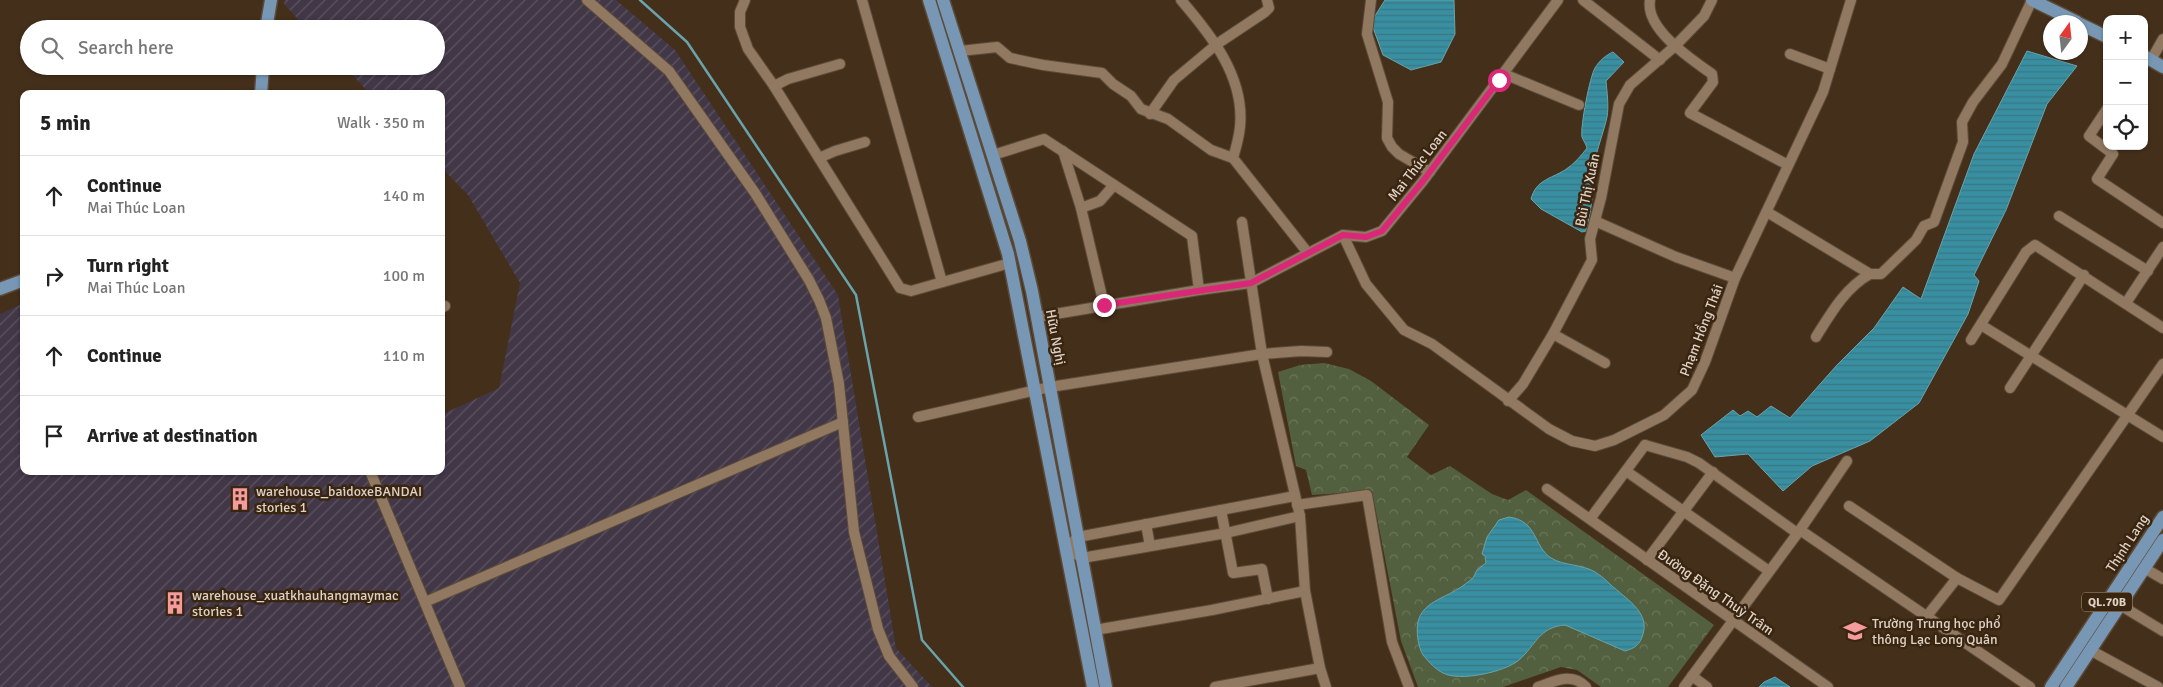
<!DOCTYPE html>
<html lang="en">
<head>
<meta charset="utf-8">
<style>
	:root { --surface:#fff; --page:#f6f6f6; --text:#222; --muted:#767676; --line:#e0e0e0 }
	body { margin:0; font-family:Signika,sans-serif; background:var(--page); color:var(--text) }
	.controls { position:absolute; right:15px; top:15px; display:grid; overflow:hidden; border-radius:10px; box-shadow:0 1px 4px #0004 }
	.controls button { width:45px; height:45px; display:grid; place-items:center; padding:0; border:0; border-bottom:1px solid var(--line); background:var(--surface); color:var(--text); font:25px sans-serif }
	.compass { position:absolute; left:2043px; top:15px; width:45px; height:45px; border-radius:50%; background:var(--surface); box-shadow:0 1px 4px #0004; rotate:15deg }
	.stop { position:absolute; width:15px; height:15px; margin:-11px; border:4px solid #db2777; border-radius:50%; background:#fff }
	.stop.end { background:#db2777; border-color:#fff; box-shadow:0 1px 5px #0008 }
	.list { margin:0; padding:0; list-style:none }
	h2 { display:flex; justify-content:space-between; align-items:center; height:65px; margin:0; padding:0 20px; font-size:21px }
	h2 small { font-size:16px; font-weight:400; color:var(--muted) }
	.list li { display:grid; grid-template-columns:32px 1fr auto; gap:15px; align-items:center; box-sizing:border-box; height:80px; padding:0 20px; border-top:1px solid var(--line) }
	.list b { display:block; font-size:19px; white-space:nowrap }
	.list p { margin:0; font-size:16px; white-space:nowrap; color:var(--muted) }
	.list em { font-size:16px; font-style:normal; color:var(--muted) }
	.icon { flex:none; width:28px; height:28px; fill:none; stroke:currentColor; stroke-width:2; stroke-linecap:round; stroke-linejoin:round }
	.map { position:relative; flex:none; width:2163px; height:687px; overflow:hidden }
	.search { position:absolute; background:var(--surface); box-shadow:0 1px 4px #0004; left:20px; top:20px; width:425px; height:55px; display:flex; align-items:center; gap:12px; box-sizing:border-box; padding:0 18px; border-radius:28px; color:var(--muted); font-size:19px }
	.panel { position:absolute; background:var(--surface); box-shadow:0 1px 4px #0004; left:20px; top:90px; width:425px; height:385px; border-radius:10px }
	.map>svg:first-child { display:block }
</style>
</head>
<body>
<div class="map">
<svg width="2163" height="687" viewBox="0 0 2163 687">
	<defs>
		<pattern id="industrial-furrows" width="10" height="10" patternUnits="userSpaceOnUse" patternTransform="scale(1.25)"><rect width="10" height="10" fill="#423747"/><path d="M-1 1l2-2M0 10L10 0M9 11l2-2" fill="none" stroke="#5d5360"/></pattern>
		<pattern id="park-crowns" width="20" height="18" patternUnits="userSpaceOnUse" patternTransform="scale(1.25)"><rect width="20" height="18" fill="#53603f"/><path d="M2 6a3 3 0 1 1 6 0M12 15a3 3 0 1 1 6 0" fill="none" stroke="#6b7659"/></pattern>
		<pattern id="water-rules" width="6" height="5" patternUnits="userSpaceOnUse" patternTransform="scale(1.25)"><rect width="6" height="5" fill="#378fa1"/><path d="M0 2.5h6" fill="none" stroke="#3b7782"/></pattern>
	</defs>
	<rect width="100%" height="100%" fill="#442f1a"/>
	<path fill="url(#industrial-furrows)" d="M285 0H616L675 50 838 295 896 648 932 687H0V314L24 303V471H441V415L499 388 520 283 468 195 441 167V94H370L344 66H436V29H307L284 4Z"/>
	<path fill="url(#park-crowns)" d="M1324 363 1349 369 1371 381 1429 425 1407 457 1431 475 1450 466 1492 494 1508 500 1526 490 1714 625 1668 687H1601L1577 670 1561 667 1503 687H1418L1401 641 1372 491 1312 495 1306 470 1296 466 1278 372 1300 365Z"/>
	<g fill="url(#water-rules)" stroke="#69a3ac">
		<path d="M1385 0H1454L1455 34 1441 62 1411 70 1383 55 1371 22Z"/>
		<path d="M2027 51 2077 66 2047 104 2006 210 1974 275 1979 281 1968 314 1919 403 1870 441 1812 466 1783 491 1748 454 1715 457 1701 435 1733 410 1740 416 1748 411 1757 417 1771 406 1790 418 1837 365 1874 328 1903 287 1921 299 1974 154Z"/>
		<path d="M1613 52 1624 62 1606 81C1607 92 1609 106 1607 117 1603 136 1593 157 1593 177 1593 195 1591 213 1586 231L1582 232 1541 209 1531 199C1536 180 1550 179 1565 170 1574 164 1581 156 1587 148 1586 144 1583 140 1582 137 1580 127 1590 76 1595 68 1599 61 1606 55 1613 52Z"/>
		<path d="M1509 517C1538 521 1533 546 1551 558 1564 566 1582 564 1595 572 1604 577 1610 585 1618 591 1631 602 1649 615 1643 634 1640 645 1635 648 1625 651L1565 625C1539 627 1536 645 1519 660 1505 672 1459 682 1443 673 1435 669 1429 662 1423 655 1418 647 1416 631 1418 622 1422 603 1444 598 1458 589 1463 586 1468 582 1473 578L1477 570 1486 563 1485 556 1482 554 1487 537 1499 520Z"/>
		<path d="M1775 677 1790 687H1759L1764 682Z"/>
	</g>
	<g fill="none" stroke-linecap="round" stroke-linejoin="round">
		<path stroke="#69a3ac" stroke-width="2.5" d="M640 0 687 42 856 295 922 640 963 687"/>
		<defs>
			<g id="minor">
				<path d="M587 0 669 71 755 193 809 280 819 300 826 318 839 384 854 532 878 629 889 656 913 687"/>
				<path d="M745 0 740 12V27L748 49 774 86 900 288 911 291 1010 263"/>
				<path d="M862 0 942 282"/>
				<path d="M1181 0C1211 35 1245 77 1240 127 1239 137 1236 148 1233 158L1308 253"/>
				<path d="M1371 0 1367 34 1388 102 1387 138 1392 147 1399 154 1430 172"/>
				<path d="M1583 0 1660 60"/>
				<path d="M1650 0C1645 29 1691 59 1712 74L1713 82 1690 113 1788 165"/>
				<path d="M960 51 997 47 1010 58 1043 65 1102 73 1113 84 1131 96 1141 109 1168 119 1211 150 1233 158"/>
				<path d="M1790 54 1830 69"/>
				<path d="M2151 60 2163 39"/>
				<path d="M1504 74 1579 105"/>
				<path d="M774 86 788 79 840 64"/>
				<path d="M2107 109 2089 136 2113 154 2097 179 2163 223"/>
				<path d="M1150 114 1174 80 1217 44 1265 12 1269 8 1267 0"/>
				<path d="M1063 151 1081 208 1104 305"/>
				<path d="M993 155 1044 139 1192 236 1199 290 1037 317"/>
				<path d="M819 158 835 151 865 142"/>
				<path d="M1081 208 1100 201 1114 185"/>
				<path d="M1767 212 1870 274H1881L1916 240 1924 226 1934 222 1963 142 1962 122 1973 102 2002 64 2032 0"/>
				<path d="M2059 216 2148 271"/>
				<path d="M1595 221 1676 257 1735 278"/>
				<path d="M1242 222 1262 354 1300 516 1305 591 1320 668 1326 687"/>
				<path d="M1343 235 1366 284 1404 330 1432 344 1549 429 1572 441 1595 446 1614 440 1664 415 1692 390 1705 362 1735 278 1823 92 1851 0"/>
				<path d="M1199 290 1251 283 1343 235 1366 237 1382 231 1423 181 1558 0"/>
				<path d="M2126 303 2163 247"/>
				<path d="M441 308 445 306"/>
				<path d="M1981 325 2163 437"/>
				<path d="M1553 334 1605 363"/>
				<path d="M1816 337C1831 313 1845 288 1870 274"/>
				<path d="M1971 340 2026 252 2035 245 2163 328"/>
				<path d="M2010 388 2084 275"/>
				<path d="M1508 401 1523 384 1553 334 1592 260 1590 239 1601 198 1619 104 1630 85 1674 47 1704 16 1712 0"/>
				<path d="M918 417 1050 387 1262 354 1301 351 1327 352"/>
				<path d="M1645 445 1687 457 1699 463 1797 533"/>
				<path d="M370 471 460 687"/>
				<path d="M1626 471 1769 571"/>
				<path d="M1547 489 1828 687"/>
				<path d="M1295 496 1078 537 1066 548 1082 558 1226 533 1300 516"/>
				<path d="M1297 505 1367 495 1392 642 1409 687"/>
				<path d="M1849 506 1957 578"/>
				<path d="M1221 510 1233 573 1262 569 1268 599"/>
				<path d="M1590 519 1645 445"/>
				<path d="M1146 524 1150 546"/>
				<path d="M1800 530 2030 687"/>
				<path d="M1647 560 1713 472"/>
				<path d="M2144 568 2163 579"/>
				<path d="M425 602 843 422"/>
				<path d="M2120 605 2163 631"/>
				<path d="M1927 616 1957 578 1999 600 2163 364"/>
				<path d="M1095 630 1212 610 1305 591"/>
				<path d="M2090 650 2158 687"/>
				<path d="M1692 676 1707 687"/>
				<path d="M1215 687 1320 668"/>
				<path d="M1538 687C1555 681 1572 672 1586 687"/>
				<path d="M1684 687 1800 530 1847 461"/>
			</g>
			<g id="major">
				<path d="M929 0 1008 254 1093 687"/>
				<path d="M943 0 1020 241 1032 291 1106 687"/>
				<path d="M2032 0 2077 22"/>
				<path d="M2080 24 2107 37"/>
				<path d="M266 29 271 0"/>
				<path d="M2144 56 2163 67"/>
				<path d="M261 94 263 66"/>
				<path d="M0 289 24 280"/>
				<path d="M2051 687 2163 517"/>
				<path d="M2066 687 2163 540"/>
			</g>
		</defs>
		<use href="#minor" stroke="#5c4b39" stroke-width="12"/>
		<use href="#major" stroke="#5c4b39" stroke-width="15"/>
		<use href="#minor" stroke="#907861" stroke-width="10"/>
		<use href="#major" stroke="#7797b5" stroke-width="12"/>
	</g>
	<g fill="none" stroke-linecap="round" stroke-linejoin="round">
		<path stroke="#db2777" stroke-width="6" d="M1104 305 1251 283 1343 235 1366 237 1382 231 1423 181 1499 80"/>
	</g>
	<defs>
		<symbol id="building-bare" viewBox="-9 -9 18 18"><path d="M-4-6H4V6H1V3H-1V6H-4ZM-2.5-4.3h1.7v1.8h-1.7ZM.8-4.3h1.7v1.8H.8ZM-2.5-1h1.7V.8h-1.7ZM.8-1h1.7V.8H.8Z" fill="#f59b9c" stroke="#392510" stroke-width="2.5" paint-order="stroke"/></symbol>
		<symbol id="school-bare" viewBox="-9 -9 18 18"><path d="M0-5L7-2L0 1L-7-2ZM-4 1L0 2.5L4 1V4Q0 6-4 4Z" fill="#f59b9c" stroke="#392510" stroke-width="2.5" paint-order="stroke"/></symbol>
	</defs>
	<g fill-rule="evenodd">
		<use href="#building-bare" x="224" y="483" width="32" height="32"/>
		<use href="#building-bare" x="159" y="587" width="32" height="32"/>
		<use href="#school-bare" x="1839" y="615" width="32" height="32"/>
	</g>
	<g text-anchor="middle" stroke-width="5" stroke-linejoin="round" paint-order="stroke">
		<rect fill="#392510" stroke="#ac9d8f" stroke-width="1" x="2082" y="592.5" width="50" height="19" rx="4"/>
		<g font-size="12" font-weight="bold" fill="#ded1c5">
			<text x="2107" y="606">QL.70B</text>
		</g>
		<g font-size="14" fill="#ded1c5" stroke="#392510">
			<text transform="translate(1417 165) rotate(-52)" y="5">Mai Thúc Loan</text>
			<text transform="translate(1587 190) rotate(-78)" y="5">Bùi Thị Xuân</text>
			<text transform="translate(1701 330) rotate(-69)" y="5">Phạm Hồng Thái</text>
			<text transform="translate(1056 337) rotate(79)" y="5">Hữu Nghị</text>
			<text transform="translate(2127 543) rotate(-57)" y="5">Thịnh Lang</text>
			<text transform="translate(1716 592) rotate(35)" y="5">Đường Đặng Thuỳ Trâm</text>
		</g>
		<g font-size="14" fill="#ded1c5" stroke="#392510" text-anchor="start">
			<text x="256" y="496">warehouse_baidoxeBANDAI<tspan x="256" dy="16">stories 1</tspan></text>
			<text x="192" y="600">warehouse_xuatkhauhangmaymac<tspan x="192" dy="16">stories 1</tspan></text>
			<text x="1872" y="628">Trường Trung học phổ<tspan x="1872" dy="16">thông Lạc Long Quân</tspan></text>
		</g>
	</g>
</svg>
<div class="controls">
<button>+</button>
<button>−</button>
<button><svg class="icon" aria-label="locate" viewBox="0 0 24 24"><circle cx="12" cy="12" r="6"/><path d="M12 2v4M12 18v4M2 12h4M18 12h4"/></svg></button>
</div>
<svg class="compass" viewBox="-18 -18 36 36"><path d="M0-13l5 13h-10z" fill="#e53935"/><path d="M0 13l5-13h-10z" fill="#767676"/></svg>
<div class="stop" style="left:1499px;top:80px"></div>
<div class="stop end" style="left:1104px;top:305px"></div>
<div class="search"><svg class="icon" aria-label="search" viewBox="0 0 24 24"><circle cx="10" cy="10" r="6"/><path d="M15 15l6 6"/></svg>Search here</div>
<section class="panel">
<h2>5 min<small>Walk · 350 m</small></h2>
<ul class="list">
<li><svg class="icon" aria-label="ahead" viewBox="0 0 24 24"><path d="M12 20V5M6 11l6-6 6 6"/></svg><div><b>Continue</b><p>Mai Thúc Loan</p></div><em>140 m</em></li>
<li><svg class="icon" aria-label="right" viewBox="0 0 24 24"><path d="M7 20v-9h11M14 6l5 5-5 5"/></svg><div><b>Turn right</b><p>Mai Thúc Loan</p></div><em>100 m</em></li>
<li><svg class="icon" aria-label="ahead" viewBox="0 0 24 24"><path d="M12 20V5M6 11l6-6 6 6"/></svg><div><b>Continue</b></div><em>110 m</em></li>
<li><svg class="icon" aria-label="arrive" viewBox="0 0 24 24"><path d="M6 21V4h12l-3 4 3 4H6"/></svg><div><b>Arrive at destination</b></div></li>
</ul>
</section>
</div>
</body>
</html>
